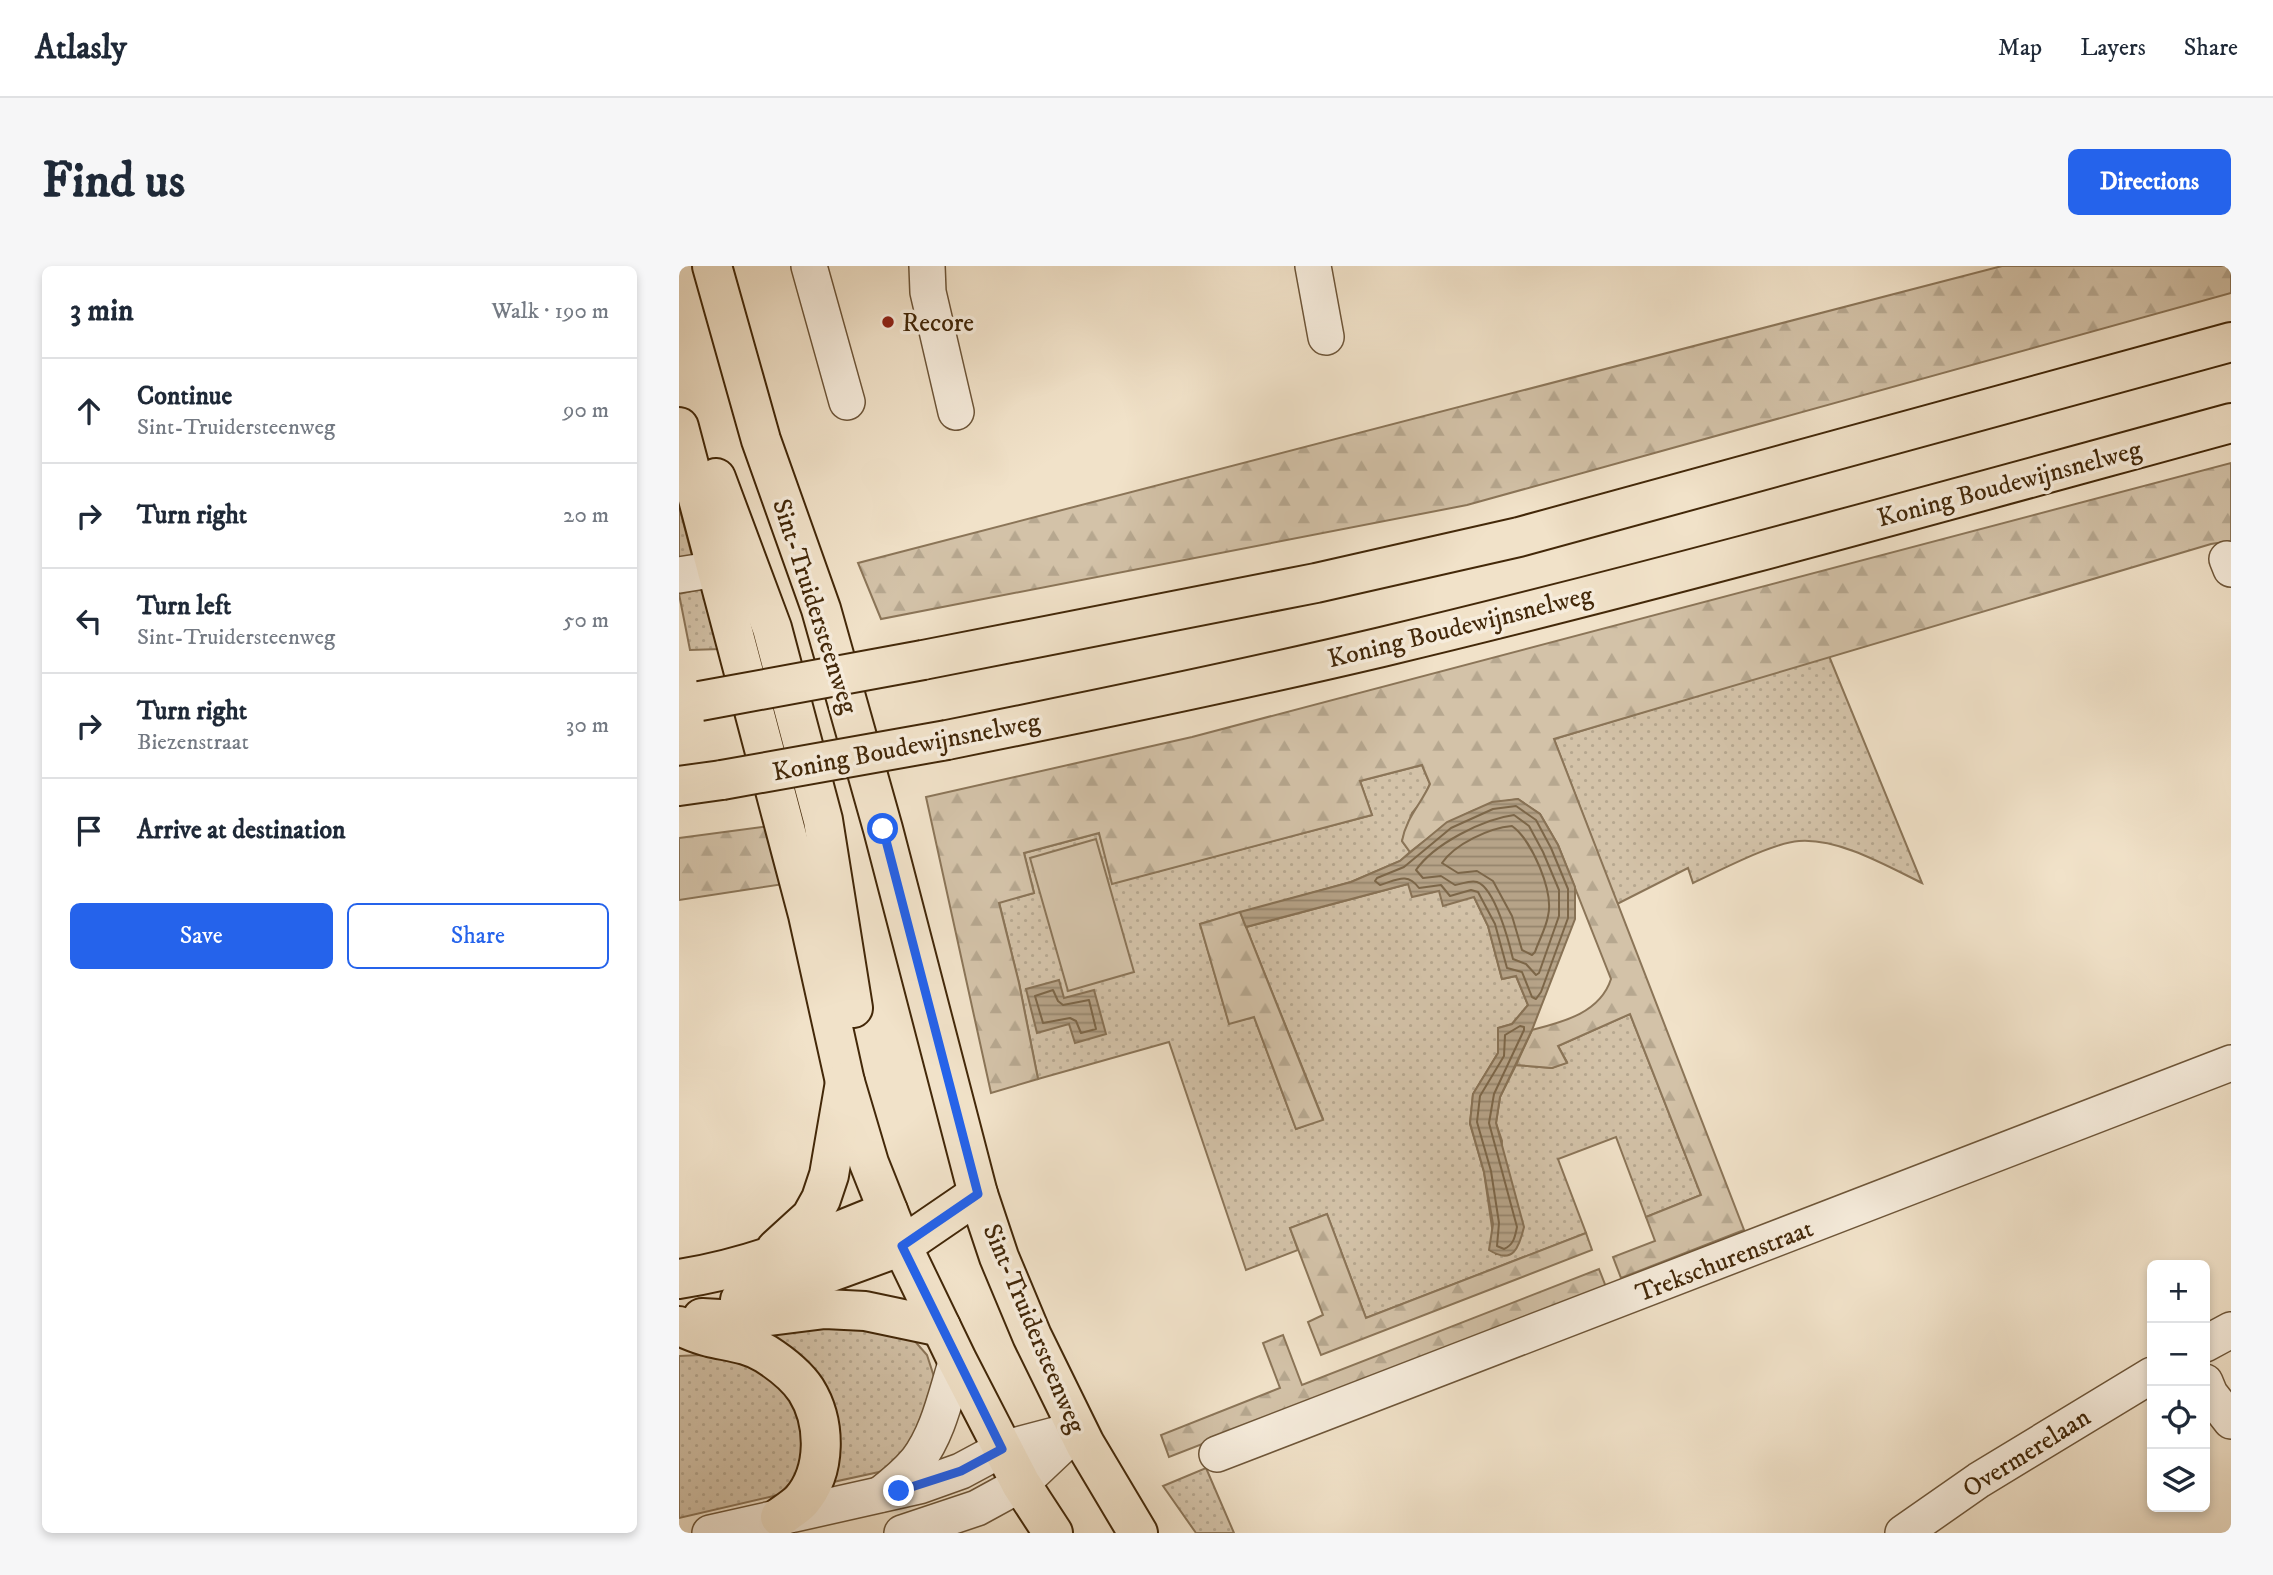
<!DOCTYPE html>
<html lang="en">
<head>
<meta charset="utf-8">
<style>
	:root { --surface:#fff; --page:#f6f6f7; --text:#1f2937; --muted:#747a83; --line:#e0e1e3; --accent:#2563eb }
	body { margin:0; font-family:"IM FELL DW Pica",serif; background:var(--page); color:var(--text) }
	.controls { position:absolute; right:21px; bottom:21px; display:grid; overflow:hidden; border-radius:10px; box-shadow:0 4px 10px #0003 }
	.controls button { width:63px; height:63px; display:grid; place-items:center; padding:0; border:0; border-bottom:2px solid var(--line); background:var(--surface); color:var(--text); font:35px sans-serif }
	.stop { position:absolute; width:21px; height:21px; margin:-16px; border:5px solid #2563eb; border-radius:50%; background:#fff }
	.stop.end { background:#2563eb; border-color:#fff; box-shadow:0 2px 7px #0008 }
	.list { margin:0; padding:0; list-style:none }
	h2 { display:flex; justify-content:space-between; align-items:center; height:91px; margin:0; padding:0 28px; font-size:30px }
	h2 small { font-size:23px; font-weight:400; color:var(--muted) }
	.list li { display:grid; grid-template-columns:46px 1fr auto; gap:21px; align-items:center; box-sizing:border-box; height:105px; padding:0 28px; border-top:2px solid var(--line) }
	.list b { display:block; font-size:26px; white-space:nowrap }
	.list p { margin:0; font-size:23px; white-space:nowrap; color:var(--muted) }
	.list em { font-size:23px; font-style:normal; color:var(--muted) }
	.actions { display:flex; gap:14px; padding:21px 28px }
	.actions a { flex:1; padding:16px 0; border:2px solid var(--accent); border-radius:10px; text-align:center; font-size:24px; color:var(--accent) }
	.actions .main { background:var(--accent); color:#fff }
	.icon { flex:none; width:38px; height:38px; fill:none; stroke:currentColor; stroke-width:2; stroke-linecap:round; stroke-linejoin:round }
	.map { position:relative; flex:none; width:1552px; height:1267px; overflow:hidden; border-radius:10px }
	header { display:flex; align-items:center; gap:42px; box-sizing:border-box; height:98px; padding:0 35px; background:var(--surface); border-bottom:2px solid var(--line) }
	header strong { font-size:33px }
	nav { display:flex; gap:38px; margin-inline-start:auto; font-size:24px }
	.intro { display:flex; align-items:center; justify-content:space-between; box-sizing:border-box; height:168px; padding:0 42px }
	h1 { margin:0; font-size:49px }
	.button { padding:18px 32px; border-radius:10px; background:var(--accent); color:#fff; font-size:24px; font-weight:700 }
	main { display:flex; gap:42px; padding:0 42px }
	aside { flex:1; background:var(--surface); border-radius:10px; box-shadow:0 4px 10px #0003 }
	.map>svg:first-child { display:block }
</style>
</head>
<body>
<header>
<strong>Atlasly</strong>
<nav><a>Map</a><a>Layers</a><a>Share</a></nav>
</header>
<div class="intro"><h1>Find us</h1><a class="button">Directions</a></div>
<main>
<aside>
<h2>3 min<small>Walk · 190 m</small></h2>
<ul class="list">
<li><svg class="icon" aria-label="ahead" viewBox="0 0 24 24"><path d="M12 20V5M6 11l6-6 6 6"/></svg><div><b>Continue</b><p>Sint-Truidersteenweg</p></div><em>90 m</em></li>
<li><svg class="icon" aria-label="right" viewBox="0 0 24 24"><path d="M7 20v-9h11M14 6l5 5-5 5"/></svg><div><b>Turn right</b></div><em>20 m</em></li>
<li><svg class="icon" aria-label="left" viewBox="0 0 24 24"><path d="M17 20v-9H6M10 6l-5 5 5 5"/></svg><div><b>Turn left</b><p>Sint-Truidersteenweg</p></div><em>50 m</em></li>
<li><svg class="icon" aria-label="right" viewBox="0 0 24 24"><path d="M7 20v-9h11M14 6l5 5-5 5"/></svg><div><b>Turn right</b><p>Biezenstraat</p></div><em>30 m</em></li>
<li><svg class="icon" aria-label="arrive" viewBox="0 0 24 24"><path d="M6 21V4h12l-3 4 3 4H6"/></svg><div><b>Arrive at destination</b></div></li>
</ul>
<div class="actions"><a class="main">Save</a><a>Share</a></div>
</aside>
<div class="map">
<svg width="1552" height="1267" viewBox="0 0 1552 1267">
	<defs>
		<pattern id="green-dots" width="8" height="8" patternUnits="userSpaceOnUse" patternTransform="scale(1.75)"><rect width="8" height="8" fill="#d3c2a8"/><path d="M2 2h.1M6 6h.1" fill="none" stroke="#b6a78f" stroke-width="1.8" stroke-linecap="round"/></pattern>
		<pattern id="forest-firs" width="22" height="20" patternUnits="userSpaceOnUse" patternTransform="scale(1.75)"><rect width="22" height="20" fill="#d3c2a8"/><path d="M5 1l3.5 6h-7zM16 11l3.5 6h-7z" fill="#b6a78f"/></pattern>
		<pattern id="water-rules" width="6" height="5" patternUnits="userSpaceOnUse" patternTransform="scale(1.75)"><rect width="6" height="5" fill="#b6a388"/><path d="M0 2.5h6" fill="none" stroke="#96856d"/></pattern>
	</defs>
	<rect width="100%" height="100%" fill="#f1e2c9"/>
	<filter id="stains"><feTurbulence type="fractalNoise" baseFrequency=".00286" numOctaves="4"/><feColorMatrix values="0 0 0 0 .2 0 0 0 0 .09 0 0 0 0 .02 0 0 0 .5 -.17"/></filter>
	<radialGradient id="worn" r=".72"><stop offset=".6" stop-color="#630" stop-opacity="0"/><stop offset="1" stop-color="#630" stop-opacity=".3"/></radialGradient>
	<g fill="url(#green-dots)" stroke="#8b7558" stroke-width="2">
		<path d="M0 240 14 294 0 296Z"/>
		<path d="M25 322 41 383 11 384 0 328Z"/>
		<path d="M1150 390 1243 617C1208 600 1160 572 1120 575 1093 577 1040 605 1014 617L1009 602 938 638 875 473Z"/>
		<path d="M743 499 751 518 743 535 733 547 723 575 731 586 721 595 672 616 521 658 550 757 575 751 617 863 644 853 567 661 729 618 795 631 809 660 823 713 837 710 849 739 833 758 819 762V787L794 828 791 858 805 906 817 989 823 875 817 857 821 831 837 799 873 802 888 796 879 780 951 748 1022 929 967 951 937 871 879 893 907 967 687 1052 648 948 611 962 619 984 567 1004 490 776 359 813 340 717 320 636 355 627 345 587 420 567 434 617 693 549 681 515Z"/>
		<path d="M134 1055 227 1065 248 1089 257 1117 229 1189 200 1206 154 1216 83 1070Z"/>
		<path d="M45 1088 84 1100 114 1131 131 1170 124 1205 99 1229 0 1252V1090Z"/>
		<path d="M527 1202 555 1267H517L484 1220Z"/>
	</g>
	<g fill="url(#forest-firs)" stroke="#8b7558" stroke-width="2">
		<path d="M1323 0H1552V27L788 239 202 353 179 297Z"/>
		<path d="M1552 197V277L1551 275 1532 278 875 473 1065 964 942 1012 934 991 976 975 967 951 1022 929 951 748 879 780 888 797 873 802 837 799 853 764C884 756 921 747 932 713L879 579 861 548 839 533C792 539 768 557 731 586L723 575C727 552 742 538 751 518L743 499 681 515 693 549 433 618 420 567 345 587 355 627 320 637 340 717 359 813 312 827 247 531 513 471Z"/>
		<path d="M91 560 105 618 0 634V572Z"/>
		<path d="M561 646 644 854 617 863 575 751 550 758 521 658Z"/>
		<path d="M648 948 687 1052 907 967 913 984 642 1089 629 1056 644 1049 611 962Z"/>
		<path d="M920 1003 927 1021 490 1191 482 1169 601 1122 584 1077 604 1069 623 1119Z"/>
	</g>
	<path fill="#d3c2a8" stroke="#8b7558" stroke-width="2" d="M417 573 455 706 389 725 351 592Z"/>
	<g fill="url(#water-rules)" stroke="#887255" stroke-width="2">
		<path d="M839 533 861 548 879 579 896 621V653L853 764 821 831 817 857 845 961C840 982 834 999 810 984L814 958 805 906 791 857 794 828 819 787V762L833 758 849 739 837 710 823 713 809 660 795 631 764 640 760 625 733 631 729 618 567 661 561 646 672 616 721 595 768 556 813 536Z"/>
		<path d="M380 714 385 732 415 724 427 768 396 777 390 758 358 767 347 723Z"/>
	</g>
	<g fill="none" stroke-linecap="round" stroke-linejoin="round">
		<g stroke="#7c6648" stroke-width="2">
			<path d="M837 540 857 554 872 582 889 623V652L862 726 857 733 853 731 843 706 828 702 816 658 799 626 792 624 771 630 762 619 740 622C728 606 718 614 701 619L696 615 698 612 725 601 772 562 814 543Z"/>
			<path d="M835 549 850 560 864 586 880 624V650L860 707 857 709 847 698 834 693C830 676 816 622 798 616 791 614 783 618 776 619L762 610 744 612 737 604C755 578 804 553 835 549Z"/>
			<path d="M833 560C853 574 875 626 869 650 867 662 860 674 856 686L853 689 843 684 833 650 814 615 798 605 779 607 763 597C776 578 810 562 833 560Z"/>
			<path d="M374 724 379 735 384 739 410 734 417 763 402 767 397 755 391 752 364 757 356 730Z"/>
			<path d="M841 760 845 761V764L815 828 810 857 838 961C836 970 835 979 825 983L818 980 820 957 812 905 798 856 801 830 825 790 826 769Z"/>
		</g>
		<defs>
			<g id="minor">
				<path d="M130 0 168 136"/>
				<path d="M248 0 249 26 277 146"/>
				<path d="M634 0 647 71"/>
				<path d="M1548 293 1552 303"/>
				<path d="M0 309 38 303"/>
				<path d="M1526 1078 1552 1064"/>
				<path d="M1526 1116 1531 1128 1552 1155"/>
				<path d="M538 1188 1552 797"/>
				<path d="M202 1228C215 1218 228 1207 238 1195 260 1166 267 1128 278 1094"/>
				<path d="M31 1267 240 1220 282 1205 323 1183 399 1163"/>
				<path d="M223 1267 298 1242 342 1218 397 1166"/>
				<path d="M1224 1267 1300 1214 1473 1109"/>
			</g>
			<g id="major">
				<path d="M33 0 82 174 142 343 204 563 299 928 320 991 353 1070 406 1178 459 1267"/>
				<path d="M0 161 129 649 166 816 190 897 223 980 278 1094 342 1218 374 1267"/>
				<path d="M37 212 93 362 144 554 174 742"/>
				<path d="M223 980 299 928"/>
			</g>
			<g id="highway">
				<path d="M244 394 637 317 840 271 1552 76"/>
				<path d="M268 474C413 445 559 415 703 381 988 313 1270 234 1552 157"/>
				<path d="M0 520 43 514"/>
				<path d="M97 983 132 951 142 933 150 909 166 816"/>
				<path d="M0 1013C74 1002 140 973 209 945"/>
				<path d="M61 1034 119 1018 223 980"/>
				<path d="M23 1052 58 1054 146 1043 186 1045 262 1061"/>
				<path d="M0 1060C10 1064 20 1069 30 1071 51 1076 69 1077 87 1088 101 1097 117 1109 127 1124 147 1156 148 1205 122 1235 116 1241 108 1246 101 1251"/>
			</g>
		</defs>
		<use href="#minor" stroke="#6e5639" stroke-width="38"/>
		<use href="#major" stroke="#432809" stroke-width="42"/>
		<use href="#highway" stroke="#432809" stroke-width="42"/>
		<use href="#minor" stroke="#f6ecdc" stroke-width="35"/>
		<use href="#major" stroke="#f1e2c9" stroke-width="38"/>
		<use href="#highway" stroke="#f1e2c9" stroke-width="38"/>
		<defs>
			<g id="highway-bridge">
				<path d="M21 435 244 394"/>
				<path d="M43 514 268 474"/>
			</g>
		</defs>
		<use href="#highway-bridge" stroke="#432809" stroke-width="42" stroke-linecap="butt"/>
		<use href="#highway-bridge" stroke="#f1e2c9" stroke-width="38"/>
	</g>
	<g fill="none" stroke-linecap="round" stroke-linejoin="round">
		<path stroke="#2563eb" stroke-width="9" d="M204 563 299 928 223 980 323 1183 282 1205 220 1225"/>
	</g>
	<circle fill="#8f2418" stroke="#f6ecdc" stroke-width="2.5" cx="209" cy="56" r="7"/>
	<g text-anchor="middle" stroke-width="7" stroke-linejoin="round" paint-order="stroke">
		<g font-size="26" fill="#432809" stroke="#f6ecdc" text-anchor="start">
			<text x="223" y="65">Recore</text>
		</g>
		<g font-size="26" fill="#432809" stroke="#f6ecdc">
			<text transform="translate(1330 217) rotate(-15)" y="9">Koning Boudewijnsnelweg</text>
			<text transform="translate(137 340) rotate(72)" y="9">Sint-Truidersteenweg</text>
			<text transform="translate(781 360) rotate(-14)" y="9">Koning Boudewijnsnelweg</text>
			<text transform="translate(227 480) rotate(-11)" y="9">Koning Boudewijnsnelweg</text>
			<text transform="translate(1045 994) rotate(-21)" y="9">Trekschurenstraat</text>
			<text transform="translate(356 1062) rotate(67)" y="9">Sint-Truidersteenweg</text>
			<text transform="translate(1347 1186) rotate(-32)" y="9">Overmerelaan</text>
		</g>
	</g>
	<rect width="100%" height="100%" filter="url(#stains)"/>
	<rect width="100%" height="100%" fill="url(#worn)"/>
</svg>
<div class="controls">
<button>+</button>
<button>−</button>
<button><svg class="icon" aria-label="locate" viewBox="0 0 24 24"><circle cx="12" cy="12" r="6"/><path d="M12 2v4M12 18v4M2 12h4M18 12h4"/></svg></button>
<button><svg class="icon" aria-label="layers" viewBox="0 0 24 24"><path d="M12 4l9 5-9 5-9-5zM3 14l9 5 9-5"/></svg></button>
</div>
<div class="stop" style="left:204px;top:563px"></div>
<div class="stop end" style="left:220px;top:1225px"></div>
</div>
</main>
</body>
</html>
